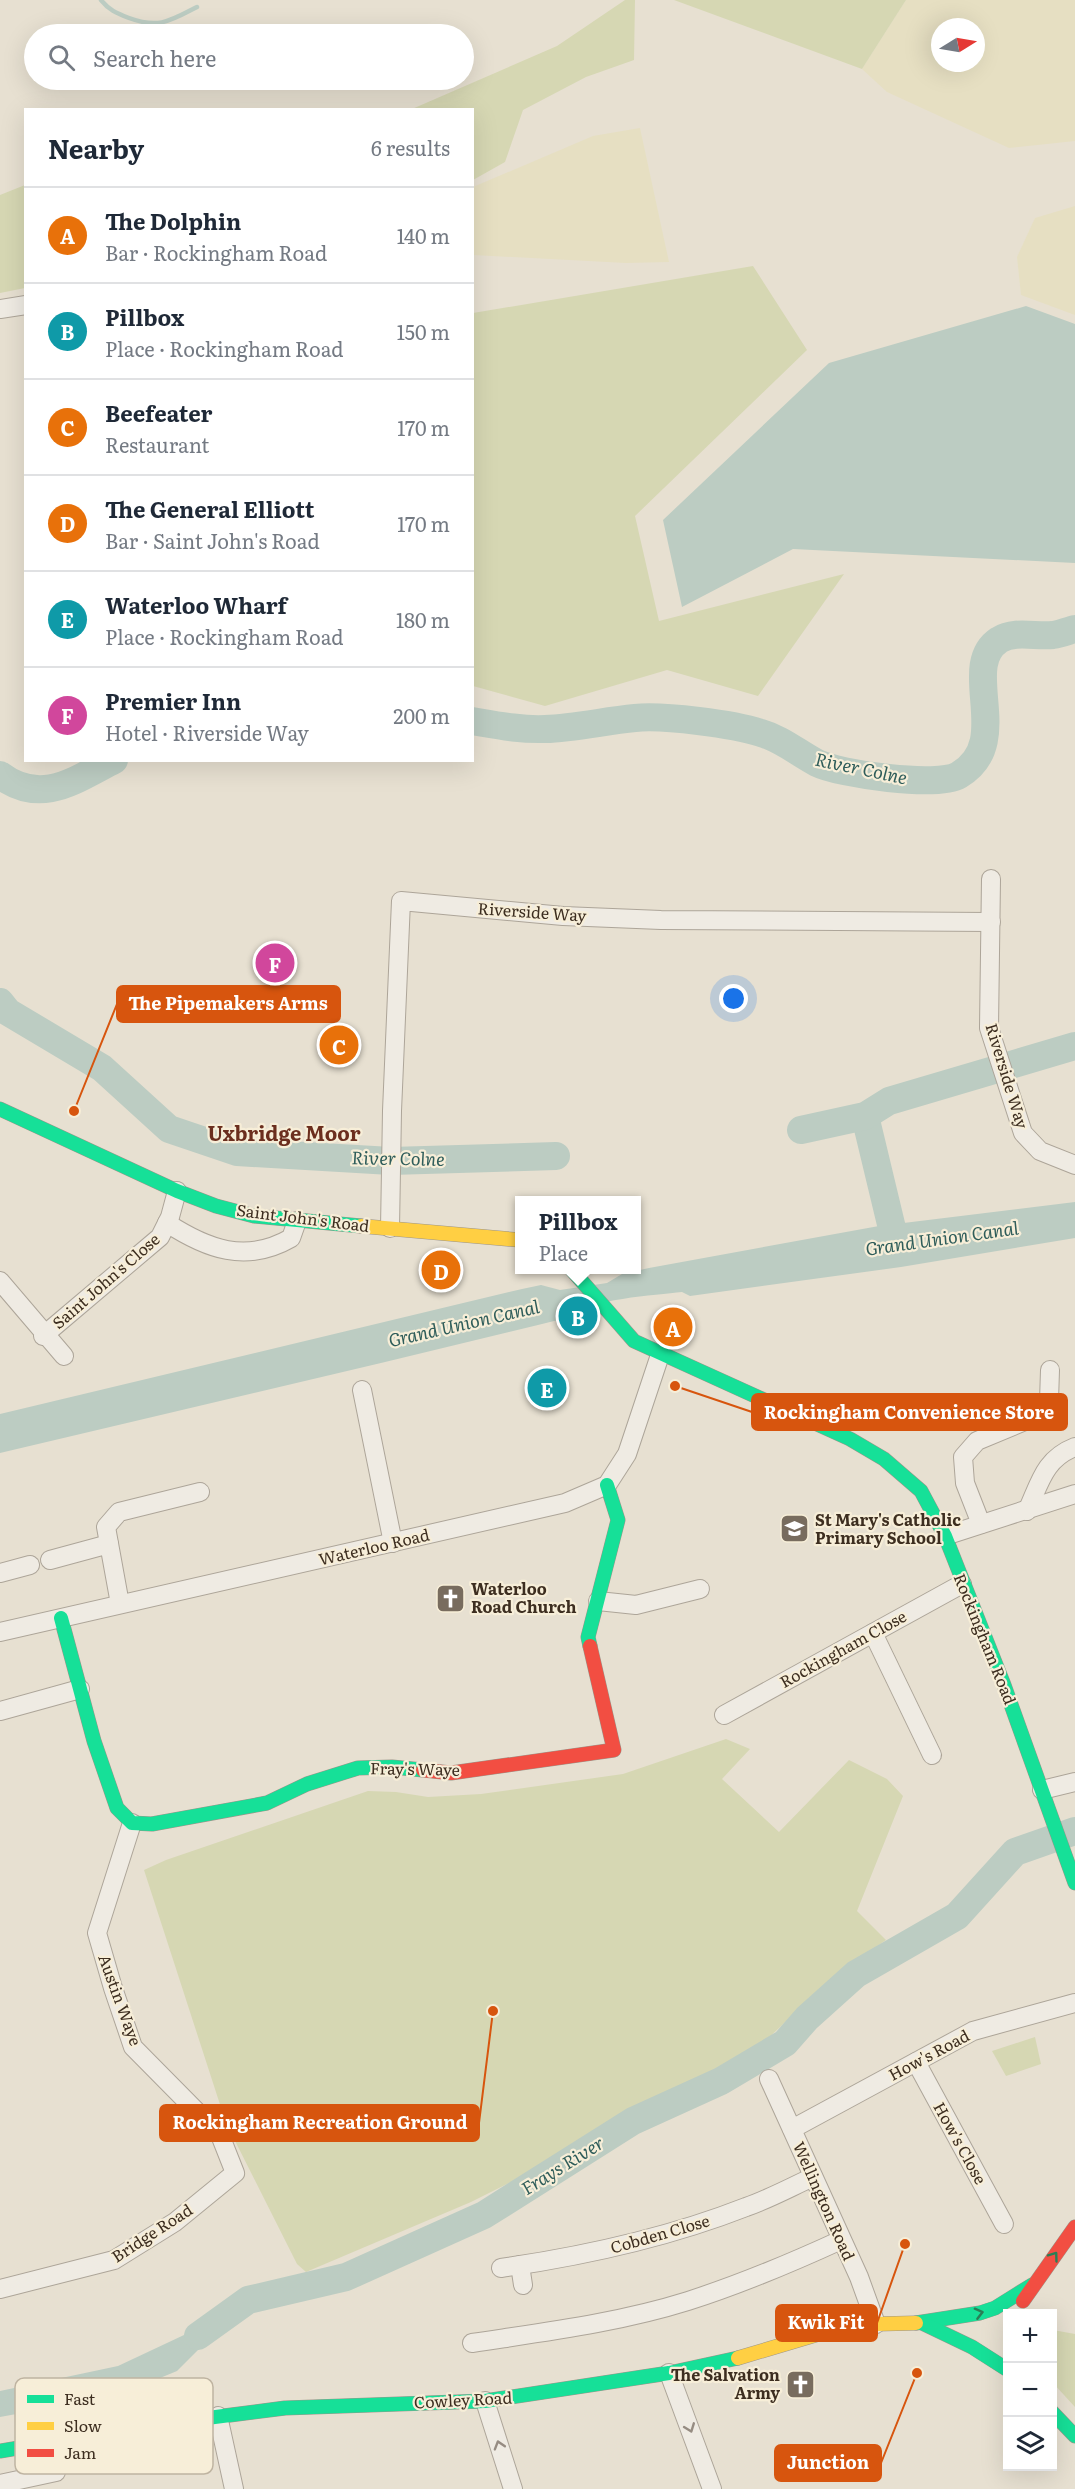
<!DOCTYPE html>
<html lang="en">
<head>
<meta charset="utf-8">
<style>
	:root { --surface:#fff; --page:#f6f6f7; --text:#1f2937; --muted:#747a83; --line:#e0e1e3; --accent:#0b8043 }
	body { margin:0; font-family:Literata,serif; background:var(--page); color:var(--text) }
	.controls { position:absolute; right:18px; bottom:18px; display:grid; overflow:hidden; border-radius:0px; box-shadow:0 6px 24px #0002 }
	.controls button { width:54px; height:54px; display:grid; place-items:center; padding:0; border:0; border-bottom:2px solid var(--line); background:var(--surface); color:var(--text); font:30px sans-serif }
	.compass { position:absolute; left:931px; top:18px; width:54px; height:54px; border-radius:50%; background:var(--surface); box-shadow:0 6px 24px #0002; rotate:79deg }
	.you { position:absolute; left:734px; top:999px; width:21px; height:21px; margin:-15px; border:4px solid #fff; border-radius:50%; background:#1a73e8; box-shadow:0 0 0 9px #1a73e833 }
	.badge { display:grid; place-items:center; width:39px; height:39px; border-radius:50%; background:var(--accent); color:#fff; font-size:20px; font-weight:700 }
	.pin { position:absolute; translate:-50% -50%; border:3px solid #fff; box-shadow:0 2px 6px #0006 }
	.popup { position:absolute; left:515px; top:1196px; width:126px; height:78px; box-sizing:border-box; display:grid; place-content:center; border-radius:0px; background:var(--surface); filter:drop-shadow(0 2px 4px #0005); font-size:20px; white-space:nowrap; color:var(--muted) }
	.popup b { font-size:22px; color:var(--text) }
	.popup::after { content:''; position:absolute; left:50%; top:100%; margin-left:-12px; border:12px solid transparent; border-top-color:var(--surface) }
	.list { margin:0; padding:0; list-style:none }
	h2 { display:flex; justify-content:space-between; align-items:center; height:78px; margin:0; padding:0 24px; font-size:26px }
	h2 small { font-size:20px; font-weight:400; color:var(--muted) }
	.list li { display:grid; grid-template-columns:39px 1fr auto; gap:18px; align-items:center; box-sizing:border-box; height:96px; padding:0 24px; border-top:2px solid var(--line) }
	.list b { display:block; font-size:22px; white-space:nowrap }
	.list p { margin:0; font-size:20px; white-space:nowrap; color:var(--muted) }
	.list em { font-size:20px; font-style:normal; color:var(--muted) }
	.icon { flex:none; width:33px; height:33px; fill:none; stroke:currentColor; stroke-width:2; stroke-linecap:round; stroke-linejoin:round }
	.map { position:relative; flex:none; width:1075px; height:2489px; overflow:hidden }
	.search { position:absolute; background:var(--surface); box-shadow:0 6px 24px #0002; left:24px; top:24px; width:450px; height:66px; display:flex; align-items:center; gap:15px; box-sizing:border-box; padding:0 21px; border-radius:33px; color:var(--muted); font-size:22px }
	.panel { position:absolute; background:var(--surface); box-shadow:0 6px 24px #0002; left:24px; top:108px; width:450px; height:654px; border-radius:0px }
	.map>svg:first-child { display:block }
</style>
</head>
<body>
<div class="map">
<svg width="1075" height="2489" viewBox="0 0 1075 2489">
	<rect width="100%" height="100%" fill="#e7e0d1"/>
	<g fill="#e6dfc2" fill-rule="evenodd">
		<path d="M906 0H1075V141L1009 148 887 92 862 69ZM940 27H976V63H940Z"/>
		<path d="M640 128 669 262 626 263 473 255V187L593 136Z"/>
		<path d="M1075 206V315L1021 295 1017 257 1035 218Z"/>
	</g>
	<g fill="#d6d7b3">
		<path d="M625 0H635L634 60 586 77 523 110 505 162 473 180 472 110 412 109 557 46Z"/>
		<path d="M674 0H906L862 69Z"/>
		<path d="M25 185V288L0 293V195Z"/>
		<path d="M753 266 807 350 635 516 659 621 844 574 758 696 667 670 545 706 473 686V313Z"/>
		<path d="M726 1739 750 1749 722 1779 779 1832 849 1760 887 1779 903 1796 857 1911 886 1940 834 1976 760 2046 591 2135 519 2178 471 2202 306 2272 297 2264 226 2123 144 1870 166 1860 368 1791 396 1792 428 1797 481 1794 623 1774Z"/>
		<path d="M1035 2037 1041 2064 1006 2076 992 2051Z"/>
		<path d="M1053 2330 1075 2334V2407L1053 2383Z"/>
	</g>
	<g fill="#bcccc2">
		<path d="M1026 306 1075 324V563L793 549 682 607 663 520 829 363Z"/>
		<path d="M1075 1202V1238L901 1267 690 1296 682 1292C656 1295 587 1299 570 1317 380 1364 190 1408 0 1453V1414L522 1289 541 1285 560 1290 607 1283 622 1274 649 1268 879 1226Z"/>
		<path d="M226 2308 233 2325 198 2350 177 2371 160 2378V2382L136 2392 0 2417V2391L118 2366 184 2335Z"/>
	</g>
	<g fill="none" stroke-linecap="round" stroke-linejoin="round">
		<path stroke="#bcccc2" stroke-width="4.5" d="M101 0C109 10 116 13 129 18 159 29 170 21 197 7"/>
		<g stroke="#bcccc2" stroke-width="28">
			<path d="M472 721C496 725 520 730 545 729 575 728 604 721 635 718 663 715 734 724 761 733 782 739 798 753 817 763 839 774 938 788 959 775 1015 742 958 667 999 640 1015 630 1036 637 1053 635 1060 634 1068 631 1075 629"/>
			<path d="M0 775C41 806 75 780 114 760"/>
			<path d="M0 1002 8 1012 102 1068 169 1129 237 1152 391 1161 556 1156"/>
			<path d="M865 1116 896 1245"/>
			<path d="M801 1130 865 1116 889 1101 1075 1046"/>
			<path d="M198 2336 248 2300 346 2277 484 2215 633 2121 721 2081 785 2043 807 2018 856 1974 957 1916 1015 1852 1075 1831"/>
		</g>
		<defs>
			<g id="street">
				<path d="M0 309 26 305"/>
				<path d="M991 879 989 1028 1023 1133 1040 1151 1075 1165"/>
				<path d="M167 1223C207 1249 246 1264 291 1238L297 1221"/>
				<path d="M390 1228 392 1111 401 901 563 916 661 920 991 922"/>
				<path d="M0 1281 64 1356"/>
				<path d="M43 1336 160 1237 170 1217 177 1191"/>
				<path d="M362 1390 393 1543"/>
				<path d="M1027 1511C1040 1483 1044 1459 1075 1447"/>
				<path d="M981 1524 965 1483 963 1457 977 1441 1037 1416 1049 1401 1050 1370"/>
				<path d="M945 1536 1075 1494"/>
				<path d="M50 1560 109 1544"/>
				<path d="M0 1573 30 1565"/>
				<path d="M598 1601 636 1605 700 1589"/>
				<path d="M120 1604 106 1527 119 1512 200 1492"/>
				<path d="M0 1632 565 1503 607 1485 627 1454 660 1355"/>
				<path d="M873 1633 932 1755"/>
				<path d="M0 1711 80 1689"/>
				<path d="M724 1715 962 1584"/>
				<path d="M1042 1790 1075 1782"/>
				<path d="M916 2062 1004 2224"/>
				<path d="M769 2079 859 2277 876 2324"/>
				<path d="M792 2129 973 2031 1075 2003"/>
				<path d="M520 2265 523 2285"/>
				<path d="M501 2268C584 2256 667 2238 746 2207 769 2199 791 2187 813 2177"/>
				<path d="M0 2289 114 2260 175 2222 235 2173 220 2135 133 2047 113 1988 97 1933 132 1823"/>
				<path d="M472 2343C544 2332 618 2323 688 2301 741 2284 791 2263 841 2240"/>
				<path d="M669 2373 712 2489"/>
				<path d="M485 2401 513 2489"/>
				<path d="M218 2416 234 2489"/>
				<path d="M0 2484 56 2472 55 2441"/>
			</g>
			<g id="fast">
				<path d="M0 1109 177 1191 216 1206 254 1216 361 1226"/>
				<path d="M572 1270 634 1341 850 1439 884 1459 921 1491 945 1536 1004 1685 1075 1883"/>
				<path d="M61 1618 94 1741 117 1808 132 1823 152 1824 267 1803 307 1784 358 1768 392 1767 423 1770"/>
				<path d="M590 1646 588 1637 618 1520 607 1485"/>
				<path d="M916 2323 980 2313 995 2308 1032 2285"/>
				<path d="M922 2323 972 2347 1008 2370"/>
				<path d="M1052 2412 1075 2436"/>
				<path d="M0 2451 153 2425 285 2408 485 2401 669 2373 738 2358"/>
			</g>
			<g id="slow">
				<path d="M361 1226 520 1240"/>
				<path d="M738 2358 822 2333 876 2324 916 2323"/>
			</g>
			<g id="jam">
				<path d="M423 1770 451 1773 614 1750 590 1646"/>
				<path d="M1023 2301 1075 2227"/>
			</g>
		</defs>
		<use href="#street" stroke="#ada599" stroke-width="20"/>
		<use href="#fast" stroke="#9c958a" stroke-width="15"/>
		<use href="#slow" stroke="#9c958a" stroke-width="15"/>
		<use href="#jam" stroke="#9c958a" stroke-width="15"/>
		<use href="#street" stroke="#efebe3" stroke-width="18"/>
		<use href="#fast" stroke="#16e098" stroke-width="14"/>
		<use href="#slow" stroke="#ffcf43" stroke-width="14"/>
		<use href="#jam" stroke="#f24e42" stroke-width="14"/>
	</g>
	<defs><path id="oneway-chevron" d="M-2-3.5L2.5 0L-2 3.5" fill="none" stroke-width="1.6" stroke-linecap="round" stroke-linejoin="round" transform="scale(1.5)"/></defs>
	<g stroke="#2b7e56">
		<use href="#oneway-chevron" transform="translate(1054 2256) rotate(-54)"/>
		<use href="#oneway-chevron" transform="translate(979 2313) rotate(-14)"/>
	</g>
	<g stroke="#968c82">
		<use href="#oneway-chevron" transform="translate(690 2428) rotate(69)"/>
		<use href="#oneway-chevron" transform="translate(499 2445) rotate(-107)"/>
	</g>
	<defs>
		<symbol id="school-square" viewBox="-11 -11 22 22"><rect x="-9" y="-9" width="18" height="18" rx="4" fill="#786c5e" stroke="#f7eed8"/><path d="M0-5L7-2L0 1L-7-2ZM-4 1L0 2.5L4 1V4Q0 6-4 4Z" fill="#fff"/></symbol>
		<symbol id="church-square" viewBox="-11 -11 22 22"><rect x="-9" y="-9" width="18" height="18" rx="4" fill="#786c5e" stroke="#f7eed8"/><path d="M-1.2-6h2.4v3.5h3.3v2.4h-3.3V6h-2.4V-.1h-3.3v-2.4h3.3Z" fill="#fff"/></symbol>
	</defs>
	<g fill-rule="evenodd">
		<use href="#school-square" x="778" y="1512" width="33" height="33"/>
		<use href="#church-square" x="434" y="1582" width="33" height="33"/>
		<use href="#church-square" x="784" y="2368" width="33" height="33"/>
	</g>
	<g text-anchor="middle" stroke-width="4.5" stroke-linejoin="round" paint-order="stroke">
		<g font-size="16" fill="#3d2e20" stroke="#f7eed8">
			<text transform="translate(532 912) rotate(4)" y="6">Riverside Way</text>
			<text transform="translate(1007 1076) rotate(73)" y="6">Riverside Way</text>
			<text transform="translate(303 1218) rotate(7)" y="6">Saint John's Road</text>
			<text transform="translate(106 1281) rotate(-41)" y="6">Saint John's Close</text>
			<text transform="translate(374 1547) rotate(-13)" y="6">Waterloo Road</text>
			<text transform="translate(985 1639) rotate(68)" y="6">Rockingham Road</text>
			<text transform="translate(843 1649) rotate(-29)" y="6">Rockingham Close</text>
			<text transform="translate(415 1769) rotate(1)" y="6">Fray's Waye</text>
			<text transform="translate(120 2000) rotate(70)" y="6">Austin Waye</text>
			<text transform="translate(929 2055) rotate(-28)" y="6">How's Road</text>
			<text transform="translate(960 2143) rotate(61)" y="6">How's Close</text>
			<text transform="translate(824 2201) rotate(66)" y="6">Wellington Road</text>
			<text transform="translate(152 2233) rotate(-33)" y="6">Bridge Road</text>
			<text transform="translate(660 2234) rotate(-16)" y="6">Cobden Close</text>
			<text transform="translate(463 2400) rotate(-3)" y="6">Cowley Road</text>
		</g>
		<g font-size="16" font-weight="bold" fill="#3d2e20" stroke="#f7eed8" text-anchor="start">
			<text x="815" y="1526">St Mary's Catholic<tspan x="815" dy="18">Primary School</tspan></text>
			<text x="471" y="1595">Waterloo<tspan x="471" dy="18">Road Church</tspan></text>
			<text x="780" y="2381" text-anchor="end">The Salvation<tspan x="780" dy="18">Army</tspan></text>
		</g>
		<g font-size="18" font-style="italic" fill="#2f5d5a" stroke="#f7eed8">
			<text transform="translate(861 769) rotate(12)" y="6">River Colne</text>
			<text transform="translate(398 1159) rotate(1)" y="6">River Colne</text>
			<text transform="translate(942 1239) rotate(-8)" y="6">Grand Union Canal</text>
			<text transform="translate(464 1324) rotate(-13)" y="6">Grand Union Canal</text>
			<text transform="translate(563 2166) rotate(-32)" y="6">Frays River</text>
		</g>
		<g font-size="20" font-weight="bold" fill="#6b2e1e" stroke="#f7eed8">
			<text x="284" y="1141">Uxbridge Moor</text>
		</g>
	</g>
	<rect x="15" y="2378" width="198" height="96" rx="9" fill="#f7eed8" stroke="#bfb4a1" stroke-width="1.5"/>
	<rect x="27" y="2395" width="27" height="8" fill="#16e098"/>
	<rect x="27" y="2422" width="27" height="8" fill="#ffcf43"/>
	<rect x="27" y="2449" width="27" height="8" fill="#f24e42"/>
	<g font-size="16" fill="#3d2e20">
		<text x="64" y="2405">Fast</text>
		<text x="64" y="2432">Slow</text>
		<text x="64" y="2459">Jam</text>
	</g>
	<path fill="none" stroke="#d7550e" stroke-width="2" d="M74 1111L117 1004M675 1386L752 1412M493 2011L479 2123M905 2244L877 2323M917 2373L881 2463"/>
	<g fill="#d7550e" stroke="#f7eed8" stroke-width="2">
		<circle cx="74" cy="1111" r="6"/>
		<circle cx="675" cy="1386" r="6"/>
		<circle cx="493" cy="2011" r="6"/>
		<circle cx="905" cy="2244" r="6"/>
		<circle cx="917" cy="2373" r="6"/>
	</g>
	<g fill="#d7550e" stroke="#d7550e" stroke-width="2">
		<rect x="117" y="986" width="223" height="36" rx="6"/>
		<rect x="752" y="1394" width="315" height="36" rx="6"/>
		<rect x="160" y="2105" width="319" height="36" rx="6"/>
		<rect x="776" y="2305" width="101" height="36" rx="6"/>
		<rect x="775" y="2445" width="106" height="36" rx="6"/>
	</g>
	<g font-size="18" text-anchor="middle" font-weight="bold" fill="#fff">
		<text x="228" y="1010">The Pipemakers Arms</text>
		<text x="909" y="1419">Rockingham Convenience Store</text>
		<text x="320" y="2129">Rockingham Recreation Ground</text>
		<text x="826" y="2329">Kwik Fit</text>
		<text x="828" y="2469">Junction</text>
	</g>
</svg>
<div class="controls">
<button>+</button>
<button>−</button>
<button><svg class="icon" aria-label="layers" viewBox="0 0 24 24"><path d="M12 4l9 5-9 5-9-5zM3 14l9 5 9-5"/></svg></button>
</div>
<svg class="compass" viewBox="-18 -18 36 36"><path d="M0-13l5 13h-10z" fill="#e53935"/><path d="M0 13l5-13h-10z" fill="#747a83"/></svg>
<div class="you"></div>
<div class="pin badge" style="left:673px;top:1327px;background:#e8710a">A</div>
<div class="pin badge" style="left:578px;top:1316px;background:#0f9aa8">B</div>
<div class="popup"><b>Pillbox</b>Place</div>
<div class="pin badge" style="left:339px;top:1045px;background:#e8710a">C</div>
<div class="pin badge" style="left:441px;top:1270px;background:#e8710a">D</div>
<div class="pin badge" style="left:547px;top:1388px;background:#0f9aa8">E</div>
<div class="pin badge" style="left:275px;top:963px;background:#d1479c">F</div>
<div class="search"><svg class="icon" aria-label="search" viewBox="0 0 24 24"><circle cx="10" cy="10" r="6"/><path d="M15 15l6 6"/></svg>Search here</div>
<section class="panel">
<h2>Nearby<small>6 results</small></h2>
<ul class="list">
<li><span class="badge" style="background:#e8710a">A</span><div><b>The Dolphin</b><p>Bar · Rockingham Road</p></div><em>140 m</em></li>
<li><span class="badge" style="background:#0f9aa8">B</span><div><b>Pillbox</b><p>Place · Rockingham Road</p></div><em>150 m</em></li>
<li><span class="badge" style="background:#e8710a">C</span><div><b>Beefeater</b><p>Restaurant</p></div><em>170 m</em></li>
<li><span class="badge" style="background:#e8710a">D</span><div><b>The General Elliott</b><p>Bar · Saint John's Road</p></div><em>170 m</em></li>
<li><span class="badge" style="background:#0f9aa8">E</span><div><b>Waterloo Wharf</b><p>Place · Rockingham Road</p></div><em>180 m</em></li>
<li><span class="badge" style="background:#d1479c">F</span><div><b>Premier Inn</b><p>Hotel · Riverside Way</p></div><em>200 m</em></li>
</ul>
</section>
</div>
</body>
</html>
